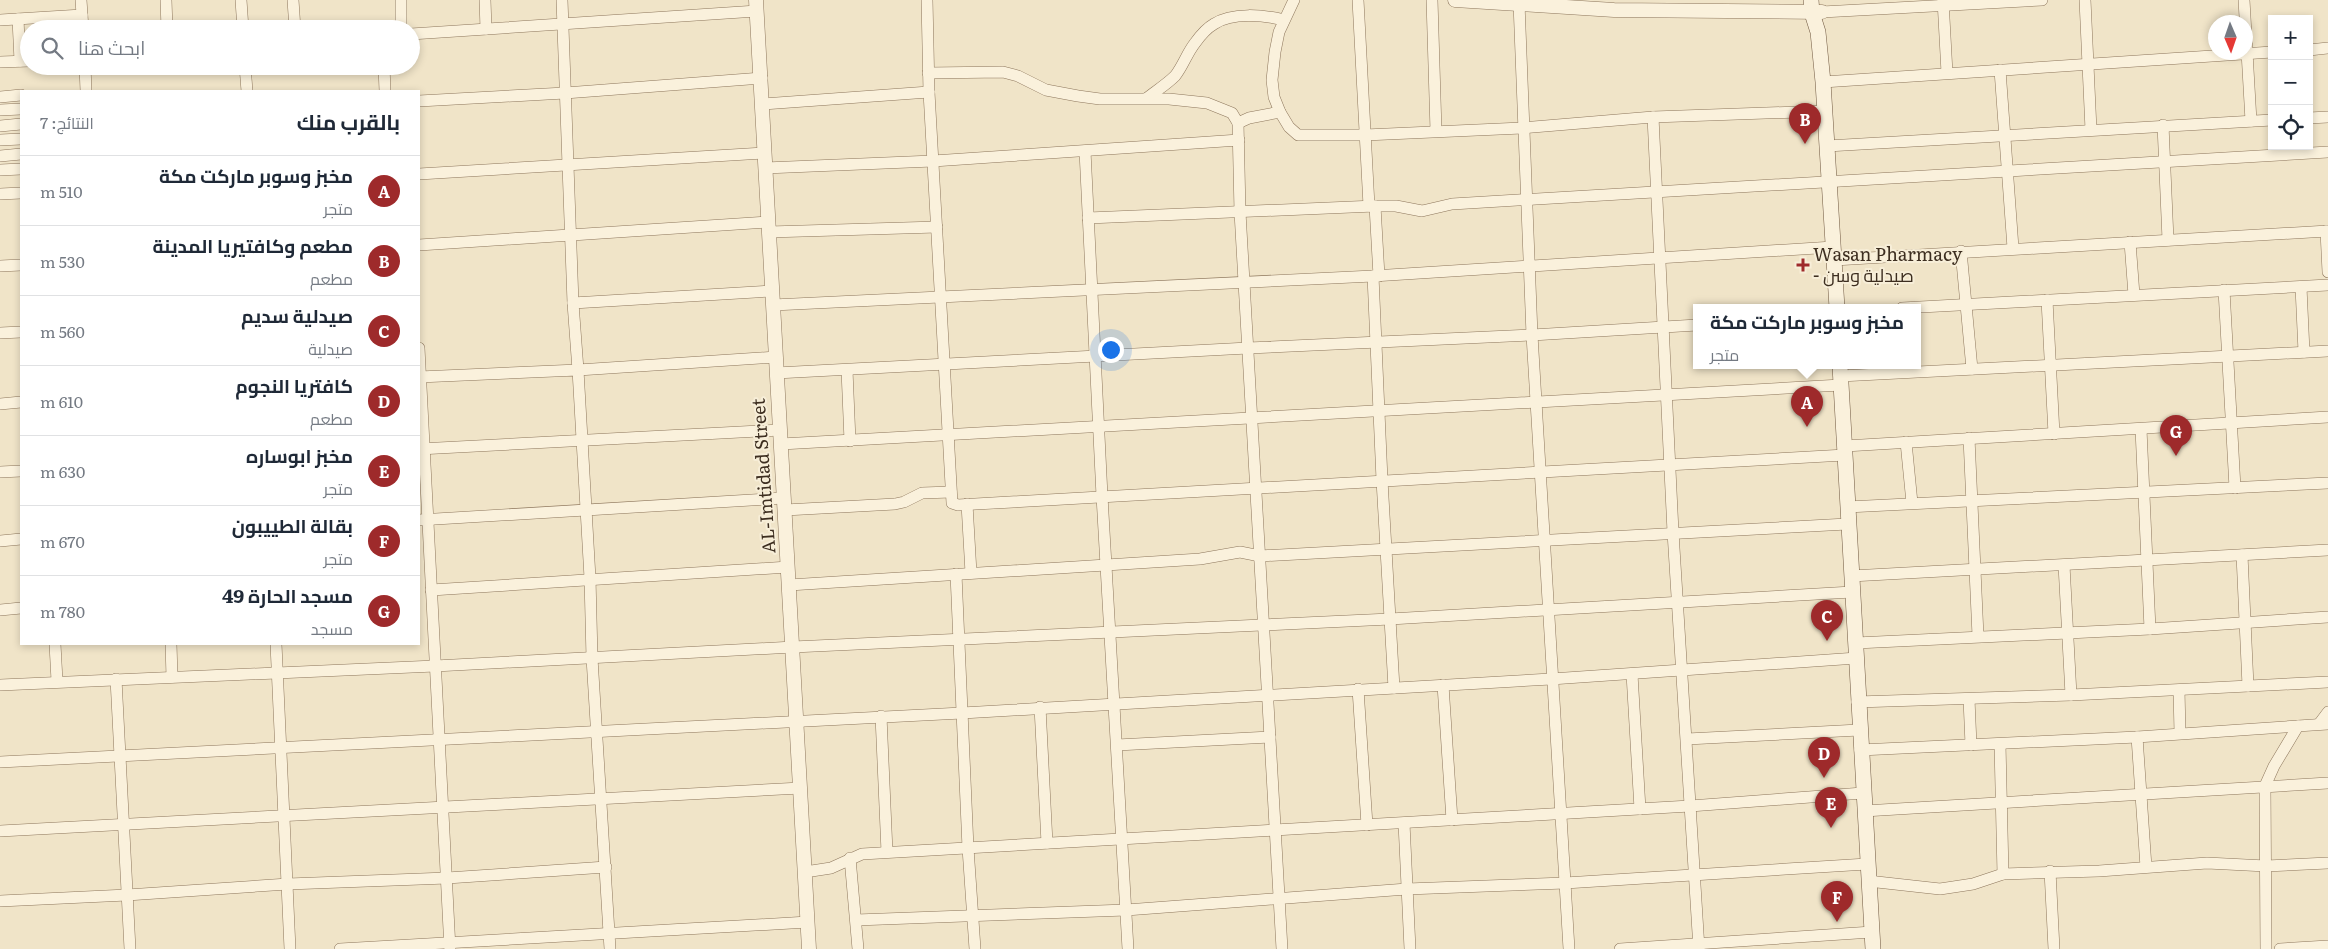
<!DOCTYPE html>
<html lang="ar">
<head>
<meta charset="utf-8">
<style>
	:root { --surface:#fff; --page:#f2f2f3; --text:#1f2937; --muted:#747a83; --line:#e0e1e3; --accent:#9e2a2b }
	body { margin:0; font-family:Literata,Cairo,serif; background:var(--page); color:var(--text); direction:rtl }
	.controls { position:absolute; right:15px; top:15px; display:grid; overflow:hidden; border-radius:0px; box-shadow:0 2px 8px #0003 }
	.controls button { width:45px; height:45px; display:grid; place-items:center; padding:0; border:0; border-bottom:1px solid var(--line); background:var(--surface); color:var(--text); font:25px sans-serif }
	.compass { position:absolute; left:2208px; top:15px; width:45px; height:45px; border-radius:50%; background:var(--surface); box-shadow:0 2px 8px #0003; rotate:178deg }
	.you { position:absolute; left:1110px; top:349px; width:18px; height:18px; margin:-12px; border:4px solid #fff; border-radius:50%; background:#1a73e8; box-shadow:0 0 0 8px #1a73e833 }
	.badge { display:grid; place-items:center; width:32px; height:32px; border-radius:50%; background:var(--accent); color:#fff; font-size:16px; font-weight:700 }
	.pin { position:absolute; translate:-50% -41px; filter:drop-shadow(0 1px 2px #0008) }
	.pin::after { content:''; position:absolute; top:26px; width:18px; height:15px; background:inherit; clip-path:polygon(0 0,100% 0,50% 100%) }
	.popup { position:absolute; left:1693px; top:304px; width:228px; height:65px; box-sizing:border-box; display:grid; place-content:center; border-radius:0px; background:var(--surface); filter:drop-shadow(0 1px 4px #0005); font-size:16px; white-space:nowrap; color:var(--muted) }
	.popup b { font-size:19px; color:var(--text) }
	.popup::after { content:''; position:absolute; left:50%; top:100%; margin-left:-10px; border:10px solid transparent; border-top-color:var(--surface) }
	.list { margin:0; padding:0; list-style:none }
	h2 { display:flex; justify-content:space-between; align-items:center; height:65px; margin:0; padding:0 20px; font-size:21px }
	h2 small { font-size:16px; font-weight:400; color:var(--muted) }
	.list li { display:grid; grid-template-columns:32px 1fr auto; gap:15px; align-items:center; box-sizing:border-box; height:70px; padding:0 20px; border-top:1px solid var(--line) }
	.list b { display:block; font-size:19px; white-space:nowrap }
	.list p { margin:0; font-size:16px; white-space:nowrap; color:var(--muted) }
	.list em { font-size:16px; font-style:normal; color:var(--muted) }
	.icon { flex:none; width:28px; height:28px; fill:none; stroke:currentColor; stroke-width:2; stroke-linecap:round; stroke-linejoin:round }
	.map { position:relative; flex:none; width:2328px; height:949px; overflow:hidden; direction:ltr }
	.search { position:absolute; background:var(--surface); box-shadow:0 2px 8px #0003; left:20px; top:20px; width:400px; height:55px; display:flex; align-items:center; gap:12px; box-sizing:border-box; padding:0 18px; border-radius:28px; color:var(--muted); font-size:19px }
	.panel { position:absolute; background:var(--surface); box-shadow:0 2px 8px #0003; left:20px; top:90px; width:400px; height:555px; border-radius:0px; direction:rtl }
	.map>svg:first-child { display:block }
</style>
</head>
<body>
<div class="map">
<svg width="2328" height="949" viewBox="0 0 2328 949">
	<rect width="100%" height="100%" fill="#f0e4c8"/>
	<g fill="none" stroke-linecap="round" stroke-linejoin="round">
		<defs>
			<g id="minor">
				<path d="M81 0 83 29"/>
				<path d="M166 0 167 29"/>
				<path d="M241 0 243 29"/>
				<path d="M293 0 295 29"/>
				<path d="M401 0V29"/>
				<path d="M485 0 486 29"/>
				<path d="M562 0 573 303 578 370 776 357"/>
				<path d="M927 0 929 92 952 503 958 505 1845 455"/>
				<path d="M1294 0 1279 32 1275 52 1272 80 1274 97 1280 112 1289 127 1298 135H1365L1522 128 1653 117 1825 111"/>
				<path d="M1358 0 1369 206"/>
				<path d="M1432 0 1436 131"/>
				<path d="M1943 0 1947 73"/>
				<path d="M2085 0 2091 130"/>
				<path d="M2244 0 2251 121"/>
				<path d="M1519 3 1532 335 1569 949"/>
				<path d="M1822 12 2042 0"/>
				<path d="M18 19 20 61"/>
				<path d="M0 20 82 15"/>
				<path d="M411 34 757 11"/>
				<path d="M2309 50 2328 48"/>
				<path d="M0 62 29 61"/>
				<path d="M85 66 86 91"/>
				<path d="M245 66 247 91"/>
				<path d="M384 66 385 91"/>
				<path d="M2000 70 2013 248"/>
				<path d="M928 73 1003 72 1018 76 1046 90 1078 96 1100 99H1169L1207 103 1232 113 1238 123 1240 212 1282 949"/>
				<path d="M1823 82 2272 52"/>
				<path d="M0 97 21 95"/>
				<path d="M1147 98C1156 91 1167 84 1175 76 1183 66 1187 53 1195 43 1200 36 1207 28 1214 24 1232 12 1264 15 1284 20"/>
				<path d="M419 101 565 93 762 78"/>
				<path d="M763 104 929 92"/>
				<path d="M0 110 21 109"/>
				<path d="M1653 117 1673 532 1699 949"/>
				<path d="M2309 118 2328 117"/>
				<path d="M1238 123 1249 118 1280 112"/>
				<path d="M2163 125 2168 240"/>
				<path d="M0 126 21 124"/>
				<path d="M0 140 21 139"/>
				<path d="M1827 146 2272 120"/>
				<path d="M1085 151 1102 496 1128 949"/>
				<path d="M0 156 21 154"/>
				<path d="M765 168 933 161 1239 140"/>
				<path d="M0 170 21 169"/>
				<path d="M419 174 764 153"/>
				<path d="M0 194 21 193"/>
				<path d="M1375 206 1379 276"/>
				<path d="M1088 218 1375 206H1396L1422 211 1452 204 2328 152"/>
				<path d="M2326 231 2328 272"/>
				<path d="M769 232 937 227"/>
				<path d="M2130 242 2134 295"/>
				<path d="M419 245 768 222"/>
				<path d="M1961 251 1972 369"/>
				<path d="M1834 260 2328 231"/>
				<path d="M0 266 21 265"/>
				<path d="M1373 276 1382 480 1394 688"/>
				<path d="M2301 287 2304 352"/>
				<path d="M2224 290 2235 488"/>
				<path d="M2047 300 2054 434"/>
				<path d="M573 303 772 291"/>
				<path d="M773 305 1373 276 1833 247"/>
				<path d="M1902 308 2328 285"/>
				<path d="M0 333 21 332"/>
				<path d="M419 348 450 949"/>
				<path d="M847 370 850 441"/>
				<path d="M776 373 1248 348 1532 335 1697 325"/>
				<path d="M1840 376 2328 351"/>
				<path d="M419 377 578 370 590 578 592 658 610 949"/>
				<path d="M0 404 21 402"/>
				<path d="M2141 429 2150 629"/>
				<path d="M1969 438 1978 636"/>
				<path d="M1906 442 1912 503"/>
				<path d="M781 444 1841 385"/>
				<path d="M1845 446 2328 417"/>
				<path d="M419 449 780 430"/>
				<path d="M0 472 21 471"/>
				<path d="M967 504 971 573"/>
				<path d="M1847 507 2328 483"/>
				<path d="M785 510 895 504 904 502 922 493 951 492"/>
				<path d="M419 520 784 498"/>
				<path d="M0 541 21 539"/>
				<path d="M2242 555 2248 686"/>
				<path d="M2064 565 2071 695"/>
				<path d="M956 574 968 848 975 949"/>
				<path d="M1851 576 2328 550"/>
				<path d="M789 585 1200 559 1240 552 1260 556 1847 524"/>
				<path d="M431 590 788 567"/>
				<path d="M0 610 21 608"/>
				<path d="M1856 643 2150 629 2328 617"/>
				<path d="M55 644 57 681"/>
				<path d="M171 644 172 677"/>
				<path d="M276 644 290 949"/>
				<path d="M1632 674 1640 809"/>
				<path d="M116 679 130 949"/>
				<path d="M0 685 435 666 793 647 1390 619 1852 592"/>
				<path d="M1443 685 1452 820"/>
				<path d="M1358 689 1367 825"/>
				<path d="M2179 690 2180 733"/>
				<path d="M1969 699 1971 745"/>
				<path d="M1857 702 2071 695 2328 682"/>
				<path d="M1040 707 1047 843"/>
				<path d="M881 716 887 852"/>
				<path d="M2319 724 2328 712"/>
				<path d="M2137 737 2146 867"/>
				<path d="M1687 739 1859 730"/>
				<path d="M2000 744 2003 874"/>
				<path d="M1117 745 1270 737"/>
				<path d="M1860 750 2137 737 2328 724"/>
				<path d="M0 762 962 713 1551 679 1857 658"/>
				<path d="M1864 811 2328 783"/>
				<path d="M1404 823 1410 949"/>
				<path d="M0 831 801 788"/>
				<path d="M850 858 858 949"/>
				<path d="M2050 871 2054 949"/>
				<path d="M805 872 831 868 862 854 1690 806 1863 793"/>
				<path d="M1868 881 1940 889 1973 884 2003 874 2099 871 2207 863 2266 866 2328 863"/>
				<path d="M0 901 127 895 288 884 447 878 606 867"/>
				<path d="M856 920 1126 910 1407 889 1565 883 1867 864"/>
				<path d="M340 949 808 922"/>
				<path d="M1620 949 1872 932"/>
				<path d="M2266 949 2265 786 2274 766 2298 726"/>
				<path d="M2280 949 2328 946"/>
			</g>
			<g id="tertiary">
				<path d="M756 0 809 949"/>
				<path d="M1455 0 1614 10 1822 12"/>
			</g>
			<g id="secondary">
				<path d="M1811 0 1812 13 1818 32 1823 82 1837 308"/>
				<path d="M1840 366 1873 949"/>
			</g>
		</defs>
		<use href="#minor" stroke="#8d765c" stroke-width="12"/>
		<use href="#tertiary" stroke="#8d765c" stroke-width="15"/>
		<use href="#secondary" stroke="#6f573f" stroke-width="16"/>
		<use href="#minor" stroke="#faf1dc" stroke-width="11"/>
		<use href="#tertiary" stroke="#faf1dc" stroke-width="14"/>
		<use href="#secondary" stroke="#faf1dc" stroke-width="15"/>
	</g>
	<path fill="#9e2a2b" stroke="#f7eed8" stroke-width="2" d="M1800.5 257.5h5v5h5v5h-5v5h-5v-5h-5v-5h5z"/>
	<g text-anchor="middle" stroke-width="4" stroke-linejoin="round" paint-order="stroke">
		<g font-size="18" fill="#3d2e20" stroke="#f7eed8" text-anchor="start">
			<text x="1813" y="261">Wasan Pharmacy<tspan x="1813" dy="21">- صيدلية وسن</tspan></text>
		</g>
		<g font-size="18" fill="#3d2e20" stroke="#f7eed8">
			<text transform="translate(764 476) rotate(-94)" y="6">AL-Imtidad Street</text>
		</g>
	</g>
</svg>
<div class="controls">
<button>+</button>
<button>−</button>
<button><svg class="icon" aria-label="locate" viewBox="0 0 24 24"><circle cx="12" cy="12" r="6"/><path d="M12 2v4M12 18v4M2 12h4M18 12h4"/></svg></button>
</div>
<svg class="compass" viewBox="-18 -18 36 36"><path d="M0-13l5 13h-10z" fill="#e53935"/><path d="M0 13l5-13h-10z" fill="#747a83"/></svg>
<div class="you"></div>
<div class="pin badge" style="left:1807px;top:427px">A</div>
<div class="popup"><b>مخبز وسوبر ماركت مكة</b>متجر</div>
<div class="pin badge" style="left:1805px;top:144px">B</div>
<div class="pin badge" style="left:1827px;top:641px">C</div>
<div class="pin badge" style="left:1824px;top:778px">D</div>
<div class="pin badge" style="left:1831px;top:828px">E</div>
<div class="pin badge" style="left:1837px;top:922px">F</div>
<div class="pin badge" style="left:2176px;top:456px">G</div>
<div class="search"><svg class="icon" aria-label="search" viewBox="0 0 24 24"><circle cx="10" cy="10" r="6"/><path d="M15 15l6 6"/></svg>ابحث هنا</div>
<section class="panel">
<h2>بالقرب منك<small>النتائج: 7</small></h2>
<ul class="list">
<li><span class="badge">A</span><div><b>مخبز وسوبر ماركت مكة</b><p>متجر</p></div><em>510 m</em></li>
<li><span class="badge">B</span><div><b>مطعم وكافتيريا المدينة</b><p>مطعم</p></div><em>530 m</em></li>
<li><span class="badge">C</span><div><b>صيدلية سديم</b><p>صيدلية</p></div><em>560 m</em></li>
<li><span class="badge">D</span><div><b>كافتريا النجوم</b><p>مطعم</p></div><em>610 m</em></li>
<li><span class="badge">E</span><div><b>مخبز ابوساره</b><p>متجر</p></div><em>630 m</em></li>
<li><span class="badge">F</span><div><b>بقالة الطييبون</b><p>متجر</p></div><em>670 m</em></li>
<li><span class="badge">G</span><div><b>مسجد الحارة 49</b><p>مسجد</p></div><em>780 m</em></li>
</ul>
</section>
</div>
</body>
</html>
